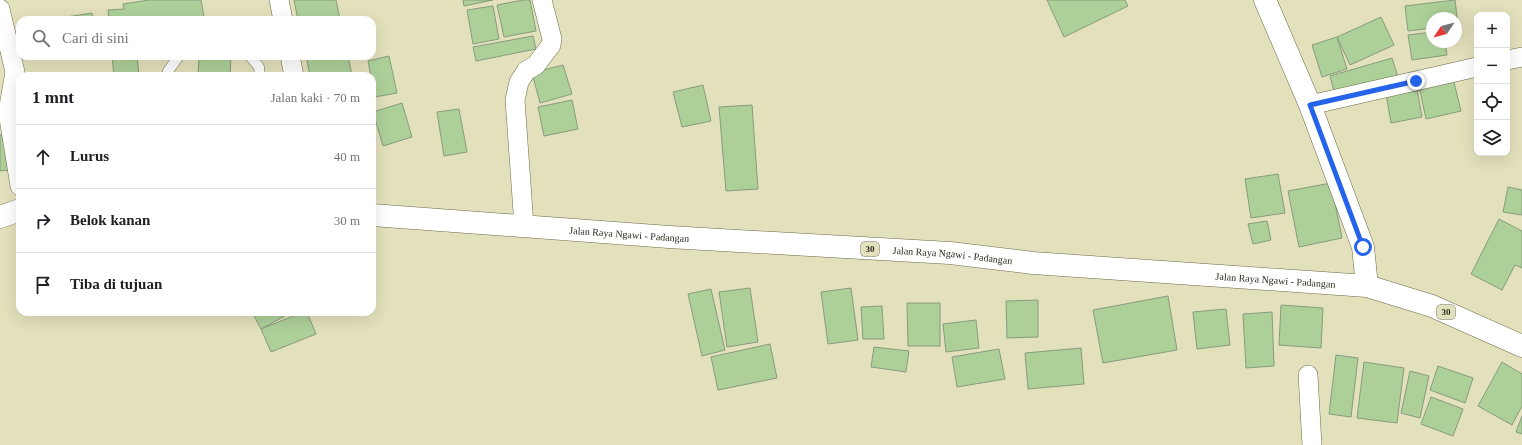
<!DOCTYPE html>
<html lang="id">
<head>
<meta charset="utf-8">
<style>
	:root { --surface:#fff; --page:#f2f2f2; --text:#202124; --muted:#757577; --line:#e0e0e0 }
	body { margin:0; font-family:Georgia,serif; background:var(--page); color:var(--text) }
	.controls { position:absolute; right:12px; top:12px; display:grid; overflow:hidden; border-radius:8px; box-shadow:0 4px 16px #0002 }
	.controls button { width:36px; height:36px; display:grid; place-items:center; padding:0; border:0; border-bottom:1px solid var(--line); background:var(--surface); color:var(--text); font:20px sans-serif }
	.compass { position:absolute; left:1426px; top:12px; width:36px; height:36px; border-radius:50%; background:var(--surface); box-shadow:0 4px 16px #0002; rotate:235deg }
	.stop { position:absolute; width:12px; height:12px; margin:-9px; border:3px solid #2563eb; border-radius:50%; background:#fff }
	.stop.end { background:#2563eb; border-color:#fff; box-shadow:0 1px 4px #0008 }
	.list { margin:0; padding:0; list-style:none }
	h2 { display:flex; justify-content:space-between; align-items:center; height:52px; margin:0; padding:0 16px; font-size:17px }
	h2 small { font-size:13px; font-weight:400; color:var(--muted) }
	.list li { display:grid; grid-template-columns:26px 1fr auto; gap:12px; align-items:center; box-sizing:border-box; height:64px; padding:0 16px; border-top:1px solid var(--line) }
	.list b { display:block; font-size:15px; white-space:nowrap }
	.list em { font-size:13px; font-style:normal; color:var(--muted) }
	.icon { flex:none; width:22px; height:22px; fill:none; stroke:currentColor; stroke-width:2; stroke-linecap:round; stroke-linejoin:round }
	.map { position:relative; flex:none; width:1522px; height:445px; overflow:hidden }
	.search { position:absolute; background:var(--surface); box-shadow:0 4px 16px #0002; left:16px; top:16px; width:360px; height:44px; display:flex; align-items:center; gap:10px; box-sizing:border-box; padding:0 14px; border-radius:12px; color:var(--muted); font-size:15px }
	.panel { position:absolute; background:var(--surface); box-shadow:0 4px 16px #0002; left:16px; top:72px; width:360px; height:244px; border-radius:12px }
	.map>svg:first-child { display:block }
</style>
</head>
<body>
<div class="map">
<svg width="1522" height="445" viewBox="0 0 1522 445">
	<rect width="100%" height="100%" fill="#e3e1bc"/>
	<g fill="#add099" stroke="#889b7d">
		<path d="M149 0H201L204 17 187 20H109L108 10 124 9 123 4Z"/>
		<path d="M294 0H336L340 20H298Z"/>
		<path d="M463 0H493L464 6Z"/>
		<path d="M523 0H530L536 31 504 37 497 5Z"/>
		<path d="M1047 0H1125L1128 6 1064 37Z"/>
		<path d="M1455 0 1458 24 1456 25V18H1432V28L1408 31 1405 6Z"/>
		<path d="M493 6 499 39 473 44 467 10Z"/>
		<path d="M92 13 93 20H47Z"/>
		<path d="M1381 17 1394 45 1350 65 1337 37Z"/>
		<path d="M1432 32V42H1445L1447 55 1412 60 1408 35Z"/>
		<path d="M533 36 536 49 476 61 473 47Z"/>
		<path d="M1337 37 1347 69 1322 77 1312 45Z"/>
		<path d="M112 56H137L139 76H114Z"/>
		<path d="M199 56 231 57 230 76H198Z"/>
		<path d="M306 56H348L352 76H310Z"/>
		<path d="M389 56 397 93 375 97 368 61Z"/>
		<path d="M1392 58 1398 77 1335 95 1330 76Z"/>
		<path d="M563 65 572 94 540 103 532 73Z"/>
		<path d="M1453 78 1461 111 1426 119 1419 86Z"/>
		<path d="M703 85 711 121 682 127 673 92Z"/>
		<path d="M1417 89 1422 117 1391 123 1386 94Z"/>
		<path d="M572 100 578 129 544 136 538 107Z"/>
		<path d="M402 103 412 137 383 146 373 112Z"/>
		<path d="M752 105 758 189 726 191 719 107Z"/>
		<path d="M459 109 467 152 444 156 437 112Z"/>
		<path d="M7 134 10 170 0 171V135Z"/>
		<path d="M1278 174 1285 213 1251 218 1245 179Z"/>
		<path d="M1331 183 1342 238 1299 247 1288 191Z"/>
		<path d="M1508 187 1522 190V215L1503 212Z"/>
		<path d="M1499 219 1522 231V268L1515 265 1502 290 1471 274Z"/>
		<path d="M1267 221 1271 240 1253 244 1248 224Z"/>
		<path d="M750 288 758 342 727 347 719 292Z"/>
		<path d="M851 288 858 340 828 344 821 292Z"/>
		<path d="M711 289 725 350 702 356 688 294Z"/>
		<path d="M1168 296 1177 350 1103 363 1093 310Z"/>
		<path d="M1038 300V337L1007 338 1006 301Z"/>
		<path d="M907 303H940V346H908Z"/>
		<path d="M1281 305 1323 308 1321 348 1279 345Z"/>
		<path d="M882 306 884 339H863L861 307Z"/>
		<path d="M1226 309 1230 345 1197 349 1193 312Z"/>
		<path d="M252 312H292L261 329Z"/>
		<path d="M303 312H307L316 334 271 352 261 329Z"/>
		<path d="M1272 312 1274 366 1246 368 1243 314Z"/>
		<path d="M976 320 979 348 946 352 943 324Z"/>
		<path d="M770 344 777 378 718 390 711 357Z"/>
		<path d="M874 347 909 351 906 372 871 367Z"/>
		<path d="M1081 348 1084 384 1028 389 1025 353Z"/>
		<path d="M999 349 1005 379 957 387 952 357Z"/>
		<path d="M1336 355 1358 358 1351 417 1329 414Z"/>
		<path d="M1364 362 1404 368 1397 423 1357 418Z"/>
		<path d="M1502 362 1522 374V406L1512 425 1478 406Z"/>
		<path d="M1438 366 1473 378 1465 403 1430 390Z"/>
		<path d="M1410 371 1429 376 1420 418 1401 413Z"/>
		<path d="M1431 397 1463 409 1453 436 1421 424Z"/>
		<path d="M1522 416V434L1516 432Z"/>
	</g>
	<g fill="none" stroke-linecap="round" stroke-linejoin="round">
		<defs>
			<g id="lane">
				<path d="M250 56 259 67 260 76"/>
				<path d="M167 76 168 71 179 56"/>
			</g>
			<g id="street">
				<path d="M279 0 283 20"/>
				<path d="M0 9 15 72 8 112 20 186"/>
				<path d="M290 56 294 76"/>
				<path d="M1507 60 1522 57"/>
				<path d="M1310 105 1477 67"/>
				<path d="M524 226 515 100 519 82 526 71 536 65 551 45 552 39 542 0"/>
				<path d="M1308 375 1312 445"/>
			</g>
			<path id="secondary" d="M1265 0 1310 105 1363 247 1367 286"/>
			<g id="highway">
				<path id="s1" d="M372 215 669 237 950 253 1033 263 1367 286 1432 306 1522 346"/>
				<path d="M0 217 20 210"/>
			</g>
		</defs>
		<use href="#lane" stroke="#6c6a49" stroke-width="11"/>
		<use href="#street" stroke="#6c6a49" stroke-width="20"/>
		<use href="#secondary" stroke="#6c6a49" stroke-width="23"/>
		<use href="#highway" stroke="#6c6a49" stroke-width="23"/>
		<use href="#lane" stroke="#fff" stroke-width="10"/>
		<use href="#street" stroke="#fff" stroke-width="19"/>
		<use href="#secondary" stroke="#fff" stroke-width="22"/>
		<use href="#highway" stroke="#fff" stroke-width="22"/>
	</g>
	<g fill="none" stroke-linecap="round" stroke-linejoin="round">
		<path stroke="#2563eb" stroke-width="5" d="M1363 247 1310 105 1416 81"/>
	</g>
	<g text-anchor="middle" stroke-width="3" stroke-linejoin="round" paint-order="stroke">
		<g fill="#e3e1bc" stroke="#61604b" stroke-width="1">
			<rect x="861" y="242" width="18" height="14" rx="3"/>
			<rect x="1437" y="305" width="18" height="14" rx="3"/>
		</g>
		<g font-size="9" font-weight="bold" fill="#29281a">
			<text x="870" y="252">30</text>
			<text x="1446" y="315">30</text>
		</g>
		<g font-size="10" fill="#29281a" stroke="#e3e1bc">
			<text dy="4" stroke="none"><textPath href="#s1" startOffset="258">Jalan Raya Ngawi - Padangan</textPath></text>
			<text dy="4" stroke="none"><textPath href="#s1" startOffset="582">Jalan Raya Ngawi - Padangan</textPath></text>
			<text dy="4" stroke="none"><textPath href="#s1" startOffset="906">Jalan Raya Ngawi - Padangan</textPath></text>
		</g>
	</g>
</svg>
<div class="controls">
<button>+</button>
<button>−</button>
<button><svg class="icon" aria-label="locate" viewBox="0 0 24 24"><circle cx="12" cy="12" r="6"/><path d="M12 2v4M12 18v4M2 12h4M18 12h4"/></svg></button>
<button><svg class="icon" aria-label="layers" viewBox="0 0 24 24"><path d="M12 4l9 5-9 5-9-5zM3 14l9 5 9-5"/></svg></button>
</div>
<svg class="compass" viewBox="-18 -18 36 36"><path d="M0-13l5 13h-10z" fill="#e53935"/><path d="M0 13l5-13h-10z" fill="#757577"/></svg>
<div class="stop" style="left:1363px;top:247px"></div>
<div class="stop end" style="left:1416px;top:81px"></div>
<div class="search"><svg class="icon" aria-label="search" viewBox="0 0 24 24"><circle cx="10" cy="10" r="6"/><path d="M15 15l6 6"/></svg>Cari di sini</div>
<section class="panel">
<h2>1 mnt<small>Jalan kaki · 70 m</small></h2>
<ul class="list">
<li><svg class="icon" aria-label="ahead" viewBox="0 0 24 24"><path d="M12 20V5M6 11l6-6 6 6"/></svg><div><b>Lurus</b></div><em>40 m</em></li>
<li><svg class="icon" aria-label="right" viewBox="0 0 24 24"><path d="M7 20v-9h11M14 6l5 5-5 5"/></svg><div><b>Belok kanan</b></div><em>30 m</em></li>
<li><svg class="icon" aria-label="arrive" viewBox="0 0 24 24"><path d="M6 21V4h12l-3 4 3 4H6"/></svg><div><b>Tiba di tujuan</b></div></li>
</ul>
</section>
</div>
</body>
</html>
